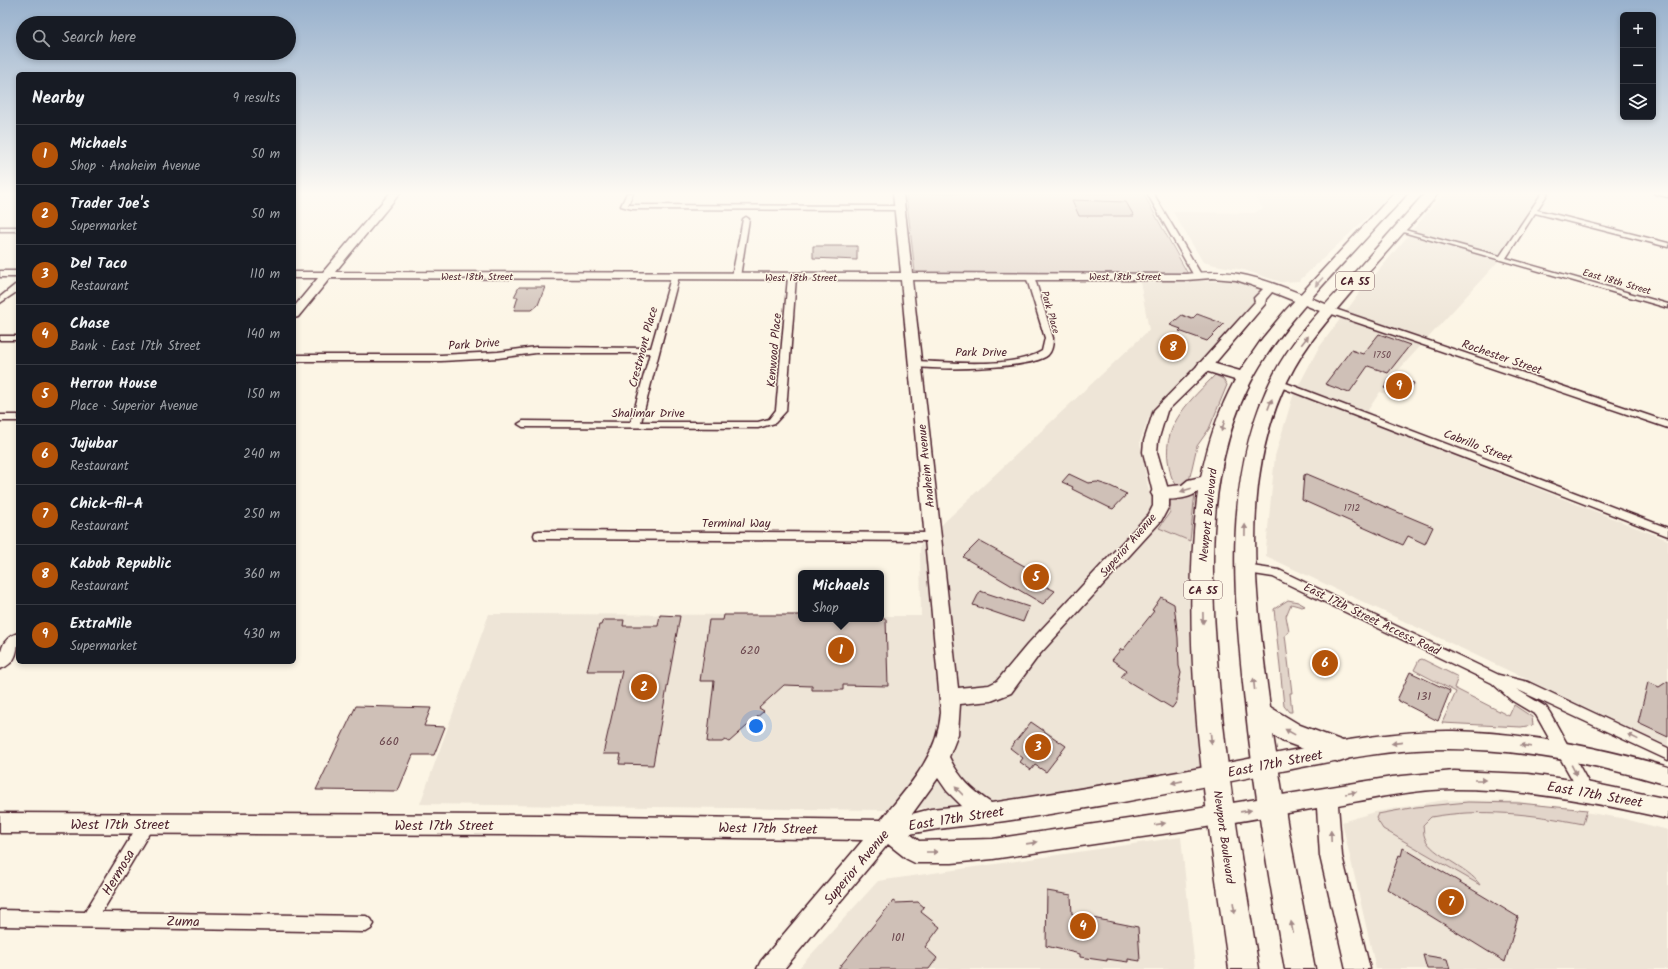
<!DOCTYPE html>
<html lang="en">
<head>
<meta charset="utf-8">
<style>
	:root { --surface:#171b24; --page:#242831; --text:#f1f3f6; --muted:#9ea1a6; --line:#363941; --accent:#b45309 }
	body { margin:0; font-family:Kalam,sans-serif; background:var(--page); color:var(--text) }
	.controls { position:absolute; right:12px; top:12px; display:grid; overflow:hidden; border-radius:6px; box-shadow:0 2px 6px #0003 }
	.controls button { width:36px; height:36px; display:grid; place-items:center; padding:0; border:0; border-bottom:1px solid var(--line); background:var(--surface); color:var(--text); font:20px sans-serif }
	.you { position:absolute; left:756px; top:726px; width:14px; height:14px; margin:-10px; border:3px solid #fff; border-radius:50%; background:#1a73e8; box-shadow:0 0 0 6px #1a73e833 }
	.badge { display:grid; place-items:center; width:26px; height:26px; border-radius:50%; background:var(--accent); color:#fff; font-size:13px; font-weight:700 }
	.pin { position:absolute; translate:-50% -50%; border:2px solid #fff; box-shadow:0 1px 4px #0006 }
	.popup { position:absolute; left:798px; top:570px; width:86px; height:52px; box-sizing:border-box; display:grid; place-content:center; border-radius:6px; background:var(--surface); filter:drop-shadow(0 1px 3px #0005); font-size:13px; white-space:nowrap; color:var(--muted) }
	.popup b { font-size:15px; color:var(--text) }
	.popup::after { content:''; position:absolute; left:50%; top:100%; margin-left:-8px; border:8px solid transparent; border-top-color:var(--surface) }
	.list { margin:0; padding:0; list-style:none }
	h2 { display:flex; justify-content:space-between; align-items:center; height:52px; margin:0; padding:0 16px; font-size:17px }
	h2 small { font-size:13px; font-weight:400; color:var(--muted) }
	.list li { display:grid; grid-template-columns:26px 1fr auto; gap:12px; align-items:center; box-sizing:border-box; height:60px; padding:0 16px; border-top:1px solid var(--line) }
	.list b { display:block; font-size:15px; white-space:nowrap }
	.list p { margin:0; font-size:13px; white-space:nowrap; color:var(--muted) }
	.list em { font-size:13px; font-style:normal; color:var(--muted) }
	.icon { flex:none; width:22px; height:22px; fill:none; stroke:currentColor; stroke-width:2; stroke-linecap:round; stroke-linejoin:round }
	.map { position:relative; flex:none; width:1668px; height:969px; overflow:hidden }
	.search { position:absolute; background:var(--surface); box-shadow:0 2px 6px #0003; left:16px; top:16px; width:280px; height:44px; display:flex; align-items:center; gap:10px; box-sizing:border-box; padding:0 14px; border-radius:22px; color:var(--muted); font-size:15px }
	.panel { position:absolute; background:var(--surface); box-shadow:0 2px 6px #0003; left:16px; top:72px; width:280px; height:592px; border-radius:6px }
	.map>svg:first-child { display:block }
</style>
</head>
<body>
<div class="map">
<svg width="1668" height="969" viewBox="0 0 1668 969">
	<rect width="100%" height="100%" fill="#fcf5e5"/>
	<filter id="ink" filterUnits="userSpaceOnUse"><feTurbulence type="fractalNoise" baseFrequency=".025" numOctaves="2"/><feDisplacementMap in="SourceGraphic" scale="8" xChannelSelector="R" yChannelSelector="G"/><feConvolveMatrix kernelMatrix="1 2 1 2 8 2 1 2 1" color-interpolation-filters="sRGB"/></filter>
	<g filter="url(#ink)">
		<g fill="#eee5d7">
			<path d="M1251 193H1393L1299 281 1281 282 1244 270 1215 265 1203 262 1173 212 1254 213 1263 208Z"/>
			<path d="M1444 193H1544L1504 255 1394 375 1416 384 1404 400 1380 392 1368 410 1383 428 1668 540V746L1266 556V549L1275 456 1293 396 1318 349 1358 295Z"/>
			<path d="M1140 281H1237L1268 291 1149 417 1140 442 1148 487 1159 527 1190 541 1201 768 989 805 882 810 420 804 489 614 798 615H801V619H881V616H921L920 545 1149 330Z"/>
			<path d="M1445 800 1516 801 1621 818 1668 830V969H1376L1342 822 1375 812Z"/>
			<path d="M1181 837 1195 969H798L878 881Z"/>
		</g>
		<g fill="#e2d5ca" stroke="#967a7a">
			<path d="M906 193H1143L1188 274 915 272Z"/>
			<path d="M1215 375 1223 379 1227 385 1209 429 1197 446 1189 481 1187 484 1177 486C1175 483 1174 481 1172 478 1170 474 1169 465 1168 460 1163 423 1192 399 1215 375Z"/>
			<path d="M1195 492 1190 541 1159 528 1170 512V496Z"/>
			<path d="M1288 600 1298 602 1305 606 1302 607 1291 604 1286 616 1289 632 1285 635 1292 693H1290L1292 712H1289L1284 706 1274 609Z"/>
			<path d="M1422 659 1458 677 1454 688 1509 716 1514 705 1532 717 1533 725 1521 727 1442 723 1456 692 1414 670 1419 660Z"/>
			<path d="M1468 802 1519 803 1587 810 1583 824C1534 814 1481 808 1431 817L1423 825C1424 829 1423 834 1425 838 1431 855 1469 867 1480 885L1383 829 1376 818 1378 814 1416 807Z"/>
		</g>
		<g fill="#cfc0b7" stroke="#4a1f2b">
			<path d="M1072 200 1126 202 1134 216H1079Z"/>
			<path d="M813 246H857V260L813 258Z"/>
			<path d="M519 287H545L538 305 532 310H514L518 297H514Z"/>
			<path d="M1197 314 1224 324 1207 341 1179 331 1181 329 1170 325 1182 315 1192 319Z"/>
			<path d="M1379 334 1410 345 1388 373 1368 366 1349 393 1325 384 1351 350 1363 354Z"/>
			<path d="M1392 376 1414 383 1406 396 1384 388Z"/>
			<path d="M1069 474 1088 483 1097 482 1110 486 1127 494 1113 509 1108 507 1072 489 1073 487 1062 482Z"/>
			<path d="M1307 474 1433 527 1425 544 1408 536 1403 545 1302 500 1304 475Z"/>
			<path d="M979 541 1048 579 1043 585 1055 591 1043 604 963 557Z"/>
			<path d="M980 591 1029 607 1023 622 973 605Z"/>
			<path d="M1161 597 1174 604 1178 638 1179 666 1181 673 1177 690V701L1172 708 1121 677 1127 670 1112 660 1121 649 1123 650 1154 611 1152 610Z"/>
			<path d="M660 615 680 616 653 765 619 764 621 754H603L622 671H587L599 625H601L603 620H624L623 626H658Z"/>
			<path d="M724 615H801V619H886L888 686 843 685V690H812V686L784 685 759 708 764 711 729 742 725 740 722 742H707L714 681H700L709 620H723Z"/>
			<path d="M1410 672 1450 691 1438 721 1397 700Z"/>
			<path d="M1668 681V737L1638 723 1648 682 1659 687Z"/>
			<path d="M356 706 431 708 424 726 445 727 434 755H413L398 791 316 790Z"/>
			<path d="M1031 722 1066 746 1046 772 1035 765 1031 770 1020 762 1023 758 1010 748Z"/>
			<path d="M1403 848 1518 917 1505 962 1387 889 1399 855 1401 856Z"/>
			<path d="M1047 891 1071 895 1072 914 1138 927 1140 961 1128 959V962L1107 959V961L1080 957V954L1046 946Z"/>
			<path d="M893 901 896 903 918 902 924 907 921 912 940 927 925 947 937 958 929 969H838Z"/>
			<path d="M1423 955 1447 959 1450 969H1427Z"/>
		</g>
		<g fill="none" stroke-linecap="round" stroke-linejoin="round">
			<defs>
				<g id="street">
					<path d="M627 193H633L628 205H632L900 206 903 208 900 210 632 209 621 206Z"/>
					<path d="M1147 193H1153L1202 276 1201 278H1198L1194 276Z"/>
					<path d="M1542 193H1548L1537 210 1668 243V247L1535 213 1506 258 1668 304V308L1396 230 1401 229 1500 256Z"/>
					<path d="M1654 193H1668V197L1655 194Z"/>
					<path d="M746 217 749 219 740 277 736 279 732 277 743 219Z"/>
					<rect x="0" y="227" width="18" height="4"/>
					<path d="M672 274H675L679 276 641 422H758L769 419 776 410 788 277 792 275 796 277 786 411 775 423 758 428 523 427 518 424 523 421 631 422 650 353H536L498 358 441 361H294V355H441L498 352 536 347 651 348Z"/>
					<path d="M1027 274H1030L1034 276 1053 338C1053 344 1052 351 1048 355 1032 369 933 371 912 366V362L915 361C949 362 1013 369 1042 351L1045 338 1026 276Z"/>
					<path d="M15 285H18V291L0 303V297Z"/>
					<path d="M1326 308H1332L1668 422V428L1326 312Z"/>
					<rect x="0" y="336" width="18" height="4"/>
					<path d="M1278 380 1668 528V536L1275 385 1274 383 1275 381Z"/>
					<rect x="0" y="415" width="18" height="6"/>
					<path d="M539 531 933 533 937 534 938 537 937 540 933 541 539 539 535 538 534 535 535 532Z"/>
					<path d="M1245 565 1279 570 1499 675 1528 682 1668 748V760L1516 689 1546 707 1550 713 1593 791 1591 795 1586 797 1581 795 1536 715 1511 700 1492 683 1273 577 1241 572 1239 569 1241 566Z"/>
					<path d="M146 818 151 820 153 825 151 830 102 912 366 916 371 919 374 924 371 929 366 932 0 926V910L85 912 141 820Z"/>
				</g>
				<g id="secondary">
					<path d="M390 193H400L335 272 901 273 893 193H903L912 273 1186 274C1203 272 1221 271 1238 274 1271 280 1302 295 1333 307L1335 310 1333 313H1325L1272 292 1266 299 1265 304 1210 369 1167 411 1158 441 1157 452 1169 493V506L1161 521 1039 655 1011 693 991 701 960 704 958 734 949 757C959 778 973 791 991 803 1076 790 1159 776 1243 760 1312 747 1383 730 1454 731 1526 733 1599 747 1668 767V785C1587 761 1501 745 1416 750 1378 752 1340 760 1302 767 1242 779 1183 791 1123 802 1079 809 1034 817 990 823 963 826 936 828 910 834L919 841 993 839 1183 811 1392 777 1454 771 1528 774 1586 782 1668 799V819C1596 803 1529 789 1455 789 1416 789 1376 798 1338 805L1342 856 1370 969H1346L1320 856 1317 808 1183 831 993 859 952 863H915L907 859 888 844 784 969H757L761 961 863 840 541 835 0 833V813L541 815 881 820C908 787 938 756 941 712L901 280 330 278 298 317 294 318V307L318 278H294V272H323ZM1212 278 1236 280 1263 289 1254 298 1255 302 1200 363 1154 410 1144 441 1143 452 1153 493V506L1149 514 1027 645 997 681 989 685 958 688 912 280H1186ZM938 778 947 791 962 806 931 809 912 814Z"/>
					<rect x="0" y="271" width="18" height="6"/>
					<path d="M18 633C18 649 18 663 0 669 0 653 0 639 18 633Z"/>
				</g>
				<g id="highway">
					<path d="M1394 193H1407C1398 205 1386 216 1376 227 1335 273 1285 321 1255 374 1205 464 1210 572 1218 672 1226 771 1243 870 1259 969H1229C1207 815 1178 647 1198 492 1187 500 1167 501 1154 498L1151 493 1154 488 1182 485 1188 480 1201 477C1208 443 1218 411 1235 380L1199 369 1197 366 1199 363 1205 361 1240 371 1262 339 1285 311Z"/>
					<path d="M1425 193H1438C1429 207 1416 219 1404 232 1373 268 1339 304 1310 343 1234 448 1254 587 1270 707L1300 725 1348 743 1352 751 1348 759 1339 762 1282 741 1273 735 1288 828 1315 969H1285C1269 878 1253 785 1244 693 1233 587 1223 473 1274 374 1292 339 1321 310 1347 281 1373 252 1399 222 1425 193Z"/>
				</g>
			</defs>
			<use href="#street" stroke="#4a1f2b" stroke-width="3"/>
			<use href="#secondary" stroke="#4a1f2b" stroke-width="3"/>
			<use href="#highway" stroke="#4a1f2b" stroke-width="3"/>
			<use href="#street" fill="#fcf5e5" fill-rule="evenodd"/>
			<use href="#secondary" fill="#fcf5e5" fill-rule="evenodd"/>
			<use href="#highway" fill="#fcf5e5" fill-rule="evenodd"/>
		</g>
		<defs><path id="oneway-solid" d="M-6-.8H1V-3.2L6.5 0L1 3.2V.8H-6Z"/></defs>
		<g fill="#a38a88">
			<use href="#oneway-solid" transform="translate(1319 282) rotate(132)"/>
			<use href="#oneway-solid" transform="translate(1305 340) rotate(-52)"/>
			<use href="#oneway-solid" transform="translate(1270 404) rotate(-69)"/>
			<use href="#oneway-solid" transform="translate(1223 426) rotate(108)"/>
			<use href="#oneway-solid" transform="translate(1186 490) rotate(163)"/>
			<use href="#oneway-solid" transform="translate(1245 530) rotate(-89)"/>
			<use href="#oneway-solid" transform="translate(1203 618) rotate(89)"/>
			<use href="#oneway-solid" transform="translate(1254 684) rotate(-96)"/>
			<use href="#oneway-solid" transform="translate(1290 732) rotate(-151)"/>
			<use href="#oneway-solid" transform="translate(1633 737) rotate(-154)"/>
			<use href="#oneway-solid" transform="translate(1211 738) rotate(84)"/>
			<use href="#oneway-solid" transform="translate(1397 743) rotate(174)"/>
			<use href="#oneway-solid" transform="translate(1526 746) rotate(-172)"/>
			<use href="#oneway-solid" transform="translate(1574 770) rotate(62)"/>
			<use href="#oneway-solid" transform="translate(1480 780)"/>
			<use href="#oneway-solid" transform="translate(1177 782) rotate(169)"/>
			<use href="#oneway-solid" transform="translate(959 791) rotate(-134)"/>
			<use href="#oneway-solid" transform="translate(1351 793) rotate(-10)"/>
			<use href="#oneway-solid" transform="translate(1246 811) rotate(-8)"/>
			<use href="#oneway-solid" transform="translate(1160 824) rotate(-8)"/>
			<use href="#oneway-solid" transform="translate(1331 836) rotate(-92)"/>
			<use href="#oneway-solid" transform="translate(1032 843) rotate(-8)"/>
			<use href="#oneway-solid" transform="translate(932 852)"/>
			<use href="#oneway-solid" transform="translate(1234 908) rotate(81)"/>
			<use href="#oneway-solid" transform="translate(1292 927) rotate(-100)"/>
		</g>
	</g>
	<linearGradient id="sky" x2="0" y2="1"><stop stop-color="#98b1cd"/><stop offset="0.59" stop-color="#fefaf3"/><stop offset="1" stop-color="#fefaf3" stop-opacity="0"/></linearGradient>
	<rect width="1668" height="328" fill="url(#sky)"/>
	<g text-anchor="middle" stroke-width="3" stroke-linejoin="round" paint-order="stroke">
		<g font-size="10" fill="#4a1f2b" stroke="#fcf5e5">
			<text x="477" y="280">West 18th Street</text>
			<text x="1125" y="280">West 18th Street</text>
			<text x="801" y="281">West 18th Street</text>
			<text transform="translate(1617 281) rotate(16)" y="4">East 18th Street</text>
			<text transform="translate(1051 312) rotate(74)" y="4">Park Place</text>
		</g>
		<g font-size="10" fill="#6b474e">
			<text x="1382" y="358">1750</text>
			<text x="1352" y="511">1712</text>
		</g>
		<g fill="#fcf5e5" stroke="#7f5f63" stroke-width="1">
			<rect x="1336" y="272" width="38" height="18" rx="3"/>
			<rect x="1184" y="581" width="38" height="18" rx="3"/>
		</g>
		<g font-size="11" font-weight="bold" fill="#4a1f2b">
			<text x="1355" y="285">CA 55</text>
			<text x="1203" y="594">CA 55</text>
		</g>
		<g font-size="12" fill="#4a1f2b" stroke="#fcf5e5">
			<text transform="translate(474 344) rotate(-4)" y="4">Park Drive</text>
			<text transform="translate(643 347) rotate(-75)" y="4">Crestmont Place</text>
			<text transform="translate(774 350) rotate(-85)" y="4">Kenwood Place</text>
			<text x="981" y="356">Park Drive</text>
			<text transform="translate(1502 357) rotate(19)" y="4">Rochester Street</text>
			<text x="648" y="417">Shalimar Drive</text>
			<text transform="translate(1478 446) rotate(21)" y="4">Cabrillo Street</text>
			<text transform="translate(926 466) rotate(-96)" y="4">Anaheim Avenue</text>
			<text transform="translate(1208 515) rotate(-84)" y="4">Newport Boulevard</text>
			<text x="736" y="527">Terminal Way</text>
			<text transform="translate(1128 545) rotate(-49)" y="4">Superior Avenue</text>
			<text transform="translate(1372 619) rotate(26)" y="4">East 17th Street Access Road</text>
			<text transform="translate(1224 837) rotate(82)" y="4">Newport Boulevard</text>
		</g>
		<g font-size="12" fill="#6b474e">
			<text x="750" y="654">620</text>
			<text x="1424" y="700">131</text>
			<text x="389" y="745">660</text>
			<text x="898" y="941">101</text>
		</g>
		<g font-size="14" fill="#4a1f2b" stroke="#fcf5e5">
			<text transform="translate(1275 763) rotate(-11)" y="5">East 17th Street</text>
			<text transform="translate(1595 794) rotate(10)" y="5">East 17th Street</text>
			<text transform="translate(956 818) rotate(-9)" y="5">East 17th Street</text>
			<text x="120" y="829">West 17th Street</text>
			<text x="444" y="830">West 17th Street</text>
			<text transform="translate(768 828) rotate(1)" y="5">West 17th Street</text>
			<text transform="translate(856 867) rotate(-50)" y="5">Superior Avenue</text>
			<text transform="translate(118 872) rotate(-59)" y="5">Hermosa</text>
			<text transform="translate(183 921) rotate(1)" y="5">Zuma</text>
		</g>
	</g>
</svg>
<div class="controls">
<button>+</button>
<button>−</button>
<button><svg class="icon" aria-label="layers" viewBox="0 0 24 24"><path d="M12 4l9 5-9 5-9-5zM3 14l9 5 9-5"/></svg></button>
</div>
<div class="you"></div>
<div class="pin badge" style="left:841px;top:650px">1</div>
<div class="popup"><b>Michaels</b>Shop</div>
<div class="pin badge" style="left:644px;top:687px">2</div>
<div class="pin badge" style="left:1038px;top:747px">3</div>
<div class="pin badge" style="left:1083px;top:926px">4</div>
<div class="pin badge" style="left:1036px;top:577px">5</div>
<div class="pin badge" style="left:1325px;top:663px">6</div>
<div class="pin badge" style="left:1451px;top:902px">7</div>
<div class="pin badge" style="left:1173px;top:347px">8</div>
<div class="pin badge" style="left:1399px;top:386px">9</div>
<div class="search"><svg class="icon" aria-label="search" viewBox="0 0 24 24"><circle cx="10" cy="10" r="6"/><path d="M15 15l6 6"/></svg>Search here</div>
<section class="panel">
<h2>Nearby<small>9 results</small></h2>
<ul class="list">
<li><span class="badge">1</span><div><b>Michaels</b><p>Shop · Anaheim Avenue</p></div><em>50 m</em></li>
<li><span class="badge">2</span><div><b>Trader Joe's</b><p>Supermarket</p></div><em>50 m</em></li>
<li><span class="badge">3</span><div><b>Del Taco</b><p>Restaurant</p></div><em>110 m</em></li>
<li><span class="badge">4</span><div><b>Chase</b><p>Bank · East 17th Street</p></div><em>140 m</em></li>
<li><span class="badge">5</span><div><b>Herron House</b><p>Place · Superior Avenue</p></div><em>150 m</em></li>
<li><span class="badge">6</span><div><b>Jujubar</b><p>Restaurant</p></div><em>240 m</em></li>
<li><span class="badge">7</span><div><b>Chick-fil-A</b><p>Restaurant</p></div><em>250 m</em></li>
<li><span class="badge">8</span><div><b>Kabob Republic</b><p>Restaurant</p></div><em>360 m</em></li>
<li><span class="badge">9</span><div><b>ExtraMile</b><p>Supermarket</p></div><em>430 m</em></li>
</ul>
</section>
</div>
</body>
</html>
